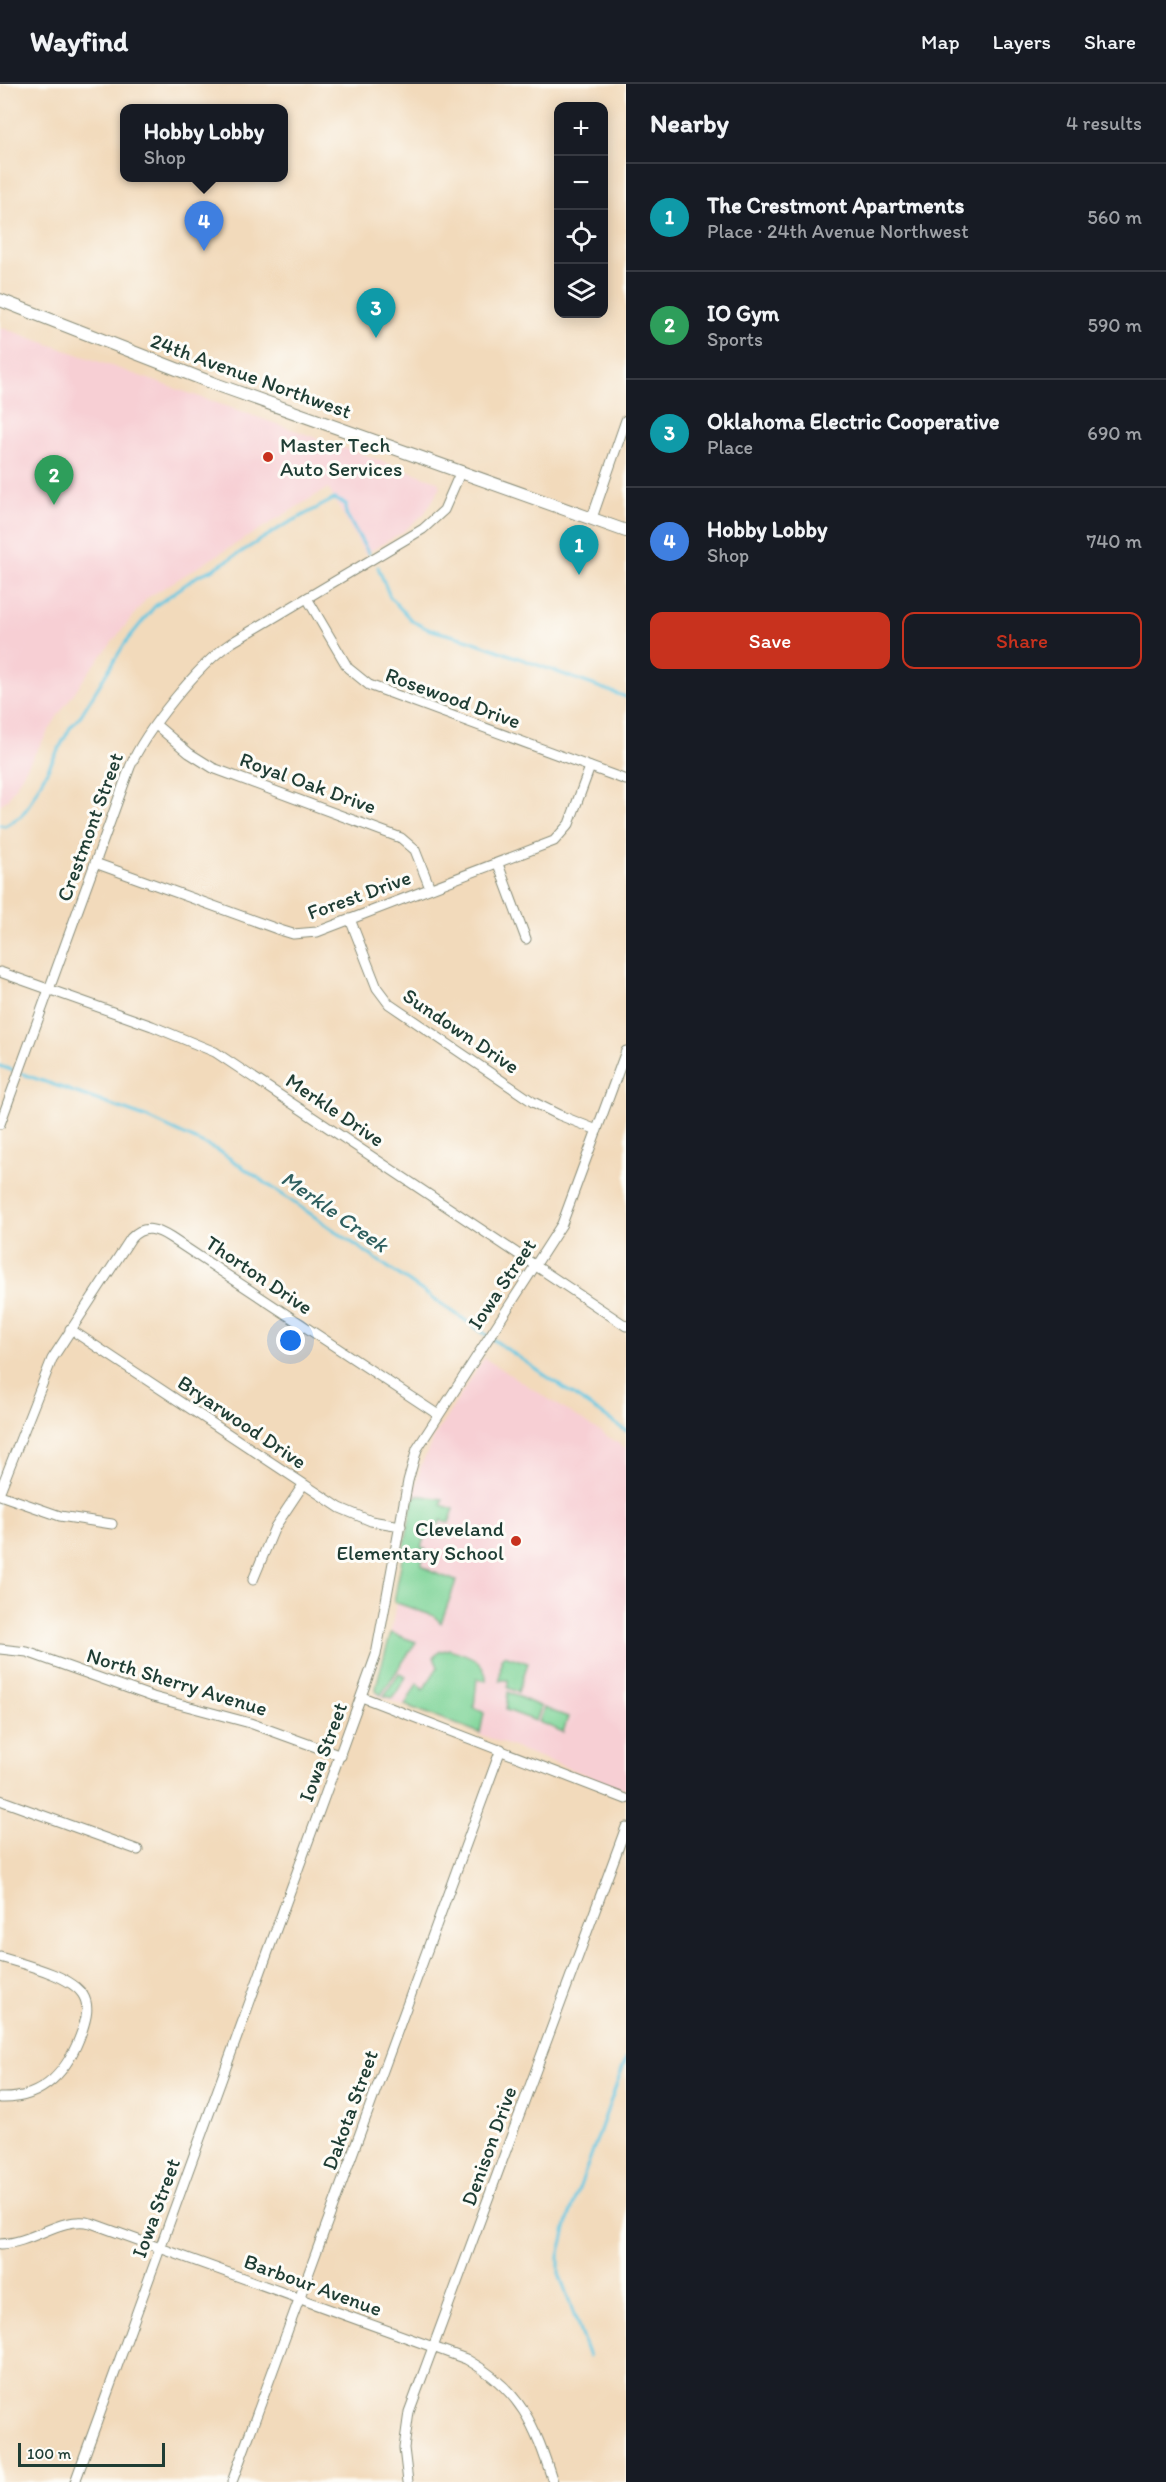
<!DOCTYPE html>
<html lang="en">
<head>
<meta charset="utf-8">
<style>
	:root { --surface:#171b24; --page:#20242c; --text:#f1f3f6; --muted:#9ea1a6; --line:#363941; --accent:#c8321e }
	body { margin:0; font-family:Itim,sans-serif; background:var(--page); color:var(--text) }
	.controls { position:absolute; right:18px; top:18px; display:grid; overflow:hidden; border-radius:12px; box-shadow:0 3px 15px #0003 }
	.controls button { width:54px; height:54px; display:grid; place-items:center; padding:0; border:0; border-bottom:2px solid var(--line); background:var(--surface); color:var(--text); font:30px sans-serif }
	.scale { position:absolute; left:18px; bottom:15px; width:147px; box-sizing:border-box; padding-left:6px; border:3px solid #1f3d34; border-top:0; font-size:16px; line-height:21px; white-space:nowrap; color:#1f3d34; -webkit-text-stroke:4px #fdfcf7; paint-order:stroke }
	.you { position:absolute; left:291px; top:1257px; width:21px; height:21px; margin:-15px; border:4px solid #fff; border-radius:50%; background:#1a73e8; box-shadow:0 0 0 9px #1a73e833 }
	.badge { display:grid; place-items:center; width:39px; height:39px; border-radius:50%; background:var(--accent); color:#fff; font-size:20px; font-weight:700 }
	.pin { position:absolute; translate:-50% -50px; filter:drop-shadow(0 2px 3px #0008) }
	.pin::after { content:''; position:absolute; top:32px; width:21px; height:18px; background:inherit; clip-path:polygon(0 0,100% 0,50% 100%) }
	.popup { position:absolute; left:120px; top:20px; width:168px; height:78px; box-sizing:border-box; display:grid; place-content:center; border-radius:12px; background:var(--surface); filter:drop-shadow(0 2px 4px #0005); font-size:20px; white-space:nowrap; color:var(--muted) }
	.popup b { font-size:22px; color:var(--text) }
	.popup::after { content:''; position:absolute; left:50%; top:100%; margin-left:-12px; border:12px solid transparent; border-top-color:var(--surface) }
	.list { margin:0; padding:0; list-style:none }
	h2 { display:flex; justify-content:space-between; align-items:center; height:78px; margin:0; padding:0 24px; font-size:26px }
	h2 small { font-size:20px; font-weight:400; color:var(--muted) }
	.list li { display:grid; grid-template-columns:39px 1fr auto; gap:18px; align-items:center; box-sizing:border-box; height:108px; padding:0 24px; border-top:2px solid var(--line) }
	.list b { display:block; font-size:22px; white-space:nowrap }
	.list p { margin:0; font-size:20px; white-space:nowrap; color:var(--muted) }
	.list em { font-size:20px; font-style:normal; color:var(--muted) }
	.actions { display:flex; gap:12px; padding:18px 24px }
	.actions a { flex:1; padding:14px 0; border:2px solid var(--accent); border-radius:12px; text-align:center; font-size:21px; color:var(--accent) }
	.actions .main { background:var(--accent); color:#fff }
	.icon { flex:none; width:33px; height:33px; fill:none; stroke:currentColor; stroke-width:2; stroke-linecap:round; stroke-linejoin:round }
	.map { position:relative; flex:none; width:626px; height:2398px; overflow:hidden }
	header { display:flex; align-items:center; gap:36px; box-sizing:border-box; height:84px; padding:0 30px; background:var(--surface); border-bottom:2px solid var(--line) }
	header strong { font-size:28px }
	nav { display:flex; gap:33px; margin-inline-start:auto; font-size:21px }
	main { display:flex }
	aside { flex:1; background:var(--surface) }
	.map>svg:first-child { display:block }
</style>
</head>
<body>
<header>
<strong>Wayfind</strong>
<nav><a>Map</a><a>Layers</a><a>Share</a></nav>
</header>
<main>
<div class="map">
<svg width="626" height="2398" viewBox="0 0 626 2398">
	<rect width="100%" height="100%" fill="#fdfcf7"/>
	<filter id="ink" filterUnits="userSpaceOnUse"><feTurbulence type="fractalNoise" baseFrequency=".0167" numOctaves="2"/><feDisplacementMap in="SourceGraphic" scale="12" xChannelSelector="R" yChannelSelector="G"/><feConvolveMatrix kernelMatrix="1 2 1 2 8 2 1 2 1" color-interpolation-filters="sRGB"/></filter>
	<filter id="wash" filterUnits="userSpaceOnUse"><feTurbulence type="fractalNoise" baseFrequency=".008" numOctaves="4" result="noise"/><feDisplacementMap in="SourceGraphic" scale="24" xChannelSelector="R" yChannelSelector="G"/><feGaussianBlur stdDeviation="1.35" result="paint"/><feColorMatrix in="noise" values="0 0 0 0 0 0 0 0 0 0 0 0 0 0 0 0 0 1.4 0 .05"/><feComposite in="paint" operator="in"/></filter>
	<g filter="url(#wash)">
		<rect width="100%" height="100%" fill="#f2dabb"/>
		<g fill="#f7cfd4">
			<path d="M0 243 368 372 437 397 441 403 424 430 403 448 365 470 328 404 147 514 88 589 57 633 7 716 0 721Z"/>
			<path d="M484 1274 626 1364V1706L376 1611 391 1548 413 1415 421 1381 435 1351Z"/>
		</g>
		<g fill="#7ed498" stroke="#4e8866" stroke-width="1.5">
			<path d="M417 1411 443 1415 441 1421 454 1425 449 1439 441 1436 439 1441 435 1440 430 1452 425 1451 421 1463 426 1465 421 1481 432 1488 456 1497 441 1539 434 1532 394 1518 413 1416Z"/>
			<path d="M391 1549 416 1558 381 1611 376 1607C375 1599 388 1561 391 1549Z"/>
			<path d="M449 1565C466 1570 487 1576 486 1597L477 1594 474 1623 484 1629 480 1649 405 1621 417 1599 423 1606 438 1583 434 1573 439 1568Z"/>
			<path d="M504 1571 528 1579 518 1608 508 1604V1596H500L501 1575Z"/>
			<path d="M399 1589 406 1593 393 1614 384 1612Z"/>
			<path d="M508 1608 541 1623 536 1637 506 1626Z"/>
			<path d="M544 1624 568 1633 563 1648 539 1638Z"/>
		</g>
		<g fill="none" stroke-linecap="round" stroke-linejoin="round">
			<g stroke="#63c6e1" stroke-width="3">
				<path d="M378 483 390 513 412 537 428 545 469 556 626 613"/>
				<path d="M0 741 5 742 21 732 27 724 70 644 81 631 125 559 155 522 199 491 212 486 283 442 334 415 346 420V430L369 470"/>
				<path d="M0 982 148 1034 219 1067 626 1347"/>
				<path d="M589 2273 559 2189V2172L569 2133 626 1974"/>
			</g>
		</g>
	</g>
	<g filter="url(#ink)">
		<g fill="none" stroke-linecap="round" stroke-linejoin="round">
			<defs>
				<g id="minor">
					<path d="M592 434 626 336"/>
					<path d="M307 514 348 584 369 601 626 696"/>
					<path d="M156 641 189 669 213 684 401 754 415 766 430 804"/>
					<path d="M95 779 280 846 293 850 317 848 554 757 569 740 590 683"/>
					<path d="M498 780 526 855"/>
					<path d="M350 835 377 904 389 920 533 1018 559 1031 597 1046"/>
					<path d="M0 888 152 942 215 968 626 1242"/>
					<path d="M0 1040 130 683C145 647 199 580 231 559L423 445 444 426 461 387"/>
					<path d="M70 1245 340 1424 371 1437 401 1442"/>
					<path d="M0 1407 52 1275 131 1154C144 1140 157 1145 171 1154L437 1330"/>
					<path d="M0 1411 60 1432 112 1440"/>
					<path d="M253 1496 275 1443 303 1401"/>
					<path d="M0 1565 27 1568 153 1613 250 1639 341 1672"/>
					<path d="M362 1613 626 1715"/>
					<path d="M0 1716 138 1766"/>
					<path d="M0 1873C22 1880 71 1891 83 1911 90 1922 86 1935 82 1947 69 1985 44 2016 0 2014"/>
					<path d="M0 2160C34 2159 60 2132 91 2139L466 2275C521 2306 535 2341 553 2398"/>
					<path d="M75 2398 376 1571 408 1397 417 1365 562 1140 626 967"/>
					<path d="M232 2398 501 1665"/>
					<path d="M408 2398 404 2364 409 2328 626 1743"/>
				</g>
				<path id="major" d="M0 216 215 300 626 447"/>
			</defs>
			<use href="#minor" stroke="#888c78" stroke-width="11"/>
			<use href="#major" stroke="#888c78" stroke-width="14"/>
			<use href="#minor" stroke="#fff" stroke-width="9"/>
			<use href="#major" stroke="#fff" stroke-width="12"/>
		</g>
	</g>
	<g fill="#c8321e" stroke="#fdfcf7" stroke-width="2">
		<circle cx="268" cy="373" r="6"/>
		<circle cx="516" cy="1457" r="6"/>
	</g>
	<g text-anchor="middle" stroke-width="6" stroke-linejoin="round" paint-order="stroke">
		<g font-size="21" fill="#1f3d34" stroke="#fdfcf7">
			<text transform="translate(251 292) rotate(20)" y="7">24th Avenue Northwest</text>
			<text transform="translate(453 614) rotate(20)" y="7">Rosewood Drive</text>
			<text transform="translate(308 699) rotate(20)" y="7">Royal Oak Drive</text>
			<text transform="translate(90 743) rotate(-70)" y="7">Crestmont Street</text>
			<text transform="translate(359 811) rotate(-20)" y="7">Forest Drive</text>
			<text transform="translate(461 947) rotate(34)" y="7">Sundown Drive</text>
			<text transform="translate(335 1026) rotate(34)" y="7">Merkle Drive</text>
			<text transform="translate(259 1191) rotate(34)" y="7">Thorton Drive</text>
			<text transform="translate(502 1200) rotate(-56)" y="7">Iowa Street</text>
			<text transform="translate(242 1338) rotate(34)" y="7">Bryarwood Drive</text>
			<text transform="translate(177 1598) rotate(17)" y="7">North Sherry Avenue</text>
			<text transform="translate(323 1668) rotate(-70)" y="7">Iowa Street</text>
			<text transform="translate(350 2026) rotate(-70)" y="7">Dakota Street</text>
			<text transform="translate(489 2062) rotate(-70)" y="7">Denison Drive</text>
			<text transform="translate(156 2124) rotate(-70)" y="7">Iowa Street</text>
			<text transform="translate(313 2201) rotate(20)" y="7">Barbour Avenue</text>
		</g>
		<g font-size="21" fill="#1f3d34" stroke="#fdfcf7" text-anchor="start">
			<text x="280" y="368">Master Tech<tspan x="280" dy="24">Auto Services</tspan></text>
			<text x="504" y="1452" text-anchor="end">Cleveland<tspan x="504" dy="24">Elementary School</tspan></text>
		</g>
		<g font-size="22" font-style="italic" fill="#305f5f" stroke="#fdfcf7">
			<text transform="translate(335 1127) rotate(35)" y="8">Merkle Creek</text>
		</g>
	</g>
</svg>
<div class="controls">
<button>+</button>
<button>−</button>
<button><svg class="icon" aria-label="locate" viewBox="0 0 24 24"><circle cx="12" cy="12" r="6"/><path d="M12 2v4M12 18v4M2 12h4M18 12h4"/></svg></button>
<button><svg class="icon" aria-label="layers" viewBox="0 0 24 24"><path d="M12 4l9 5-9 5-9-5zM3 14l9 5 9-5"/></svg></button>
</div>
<div class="scale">100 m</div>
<div class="you"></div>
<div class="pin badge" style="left:579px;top:491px;background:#0f9aa8">1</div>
<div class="pin badge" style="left:54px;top:421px;background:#2e9e5b">2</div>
<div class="pin badge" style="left:376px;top:254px;background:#0f9aa8">3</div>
<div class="pin badge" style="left:204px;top:167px;background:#3f7fe0">4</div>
<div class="popup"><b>Hobby Lobby</b>Shop</div>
</div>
<aside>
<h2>Nearby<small>4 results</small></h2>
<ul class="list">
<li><span class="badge" style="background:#0f9aa8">1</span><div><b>The Crestmont Apartments</b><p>Place · 24th Avenue Northwest</p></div><em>560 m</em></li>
<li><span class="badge" style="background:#2e9e5b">2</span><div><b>IO Gym</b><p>Sports</p></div><em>590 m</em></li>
<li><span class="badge" style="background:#0f9aa8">3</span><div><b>Oklahoma Electric Cooperative</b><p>Place</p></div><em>690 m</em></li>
<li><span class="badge" style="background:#3f7fe0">4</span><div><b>Hobby Lobby</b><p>Shop</p></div><em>740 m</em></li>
</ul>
<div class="actions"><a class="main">Save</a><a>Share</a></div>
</aside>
</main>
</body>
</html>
